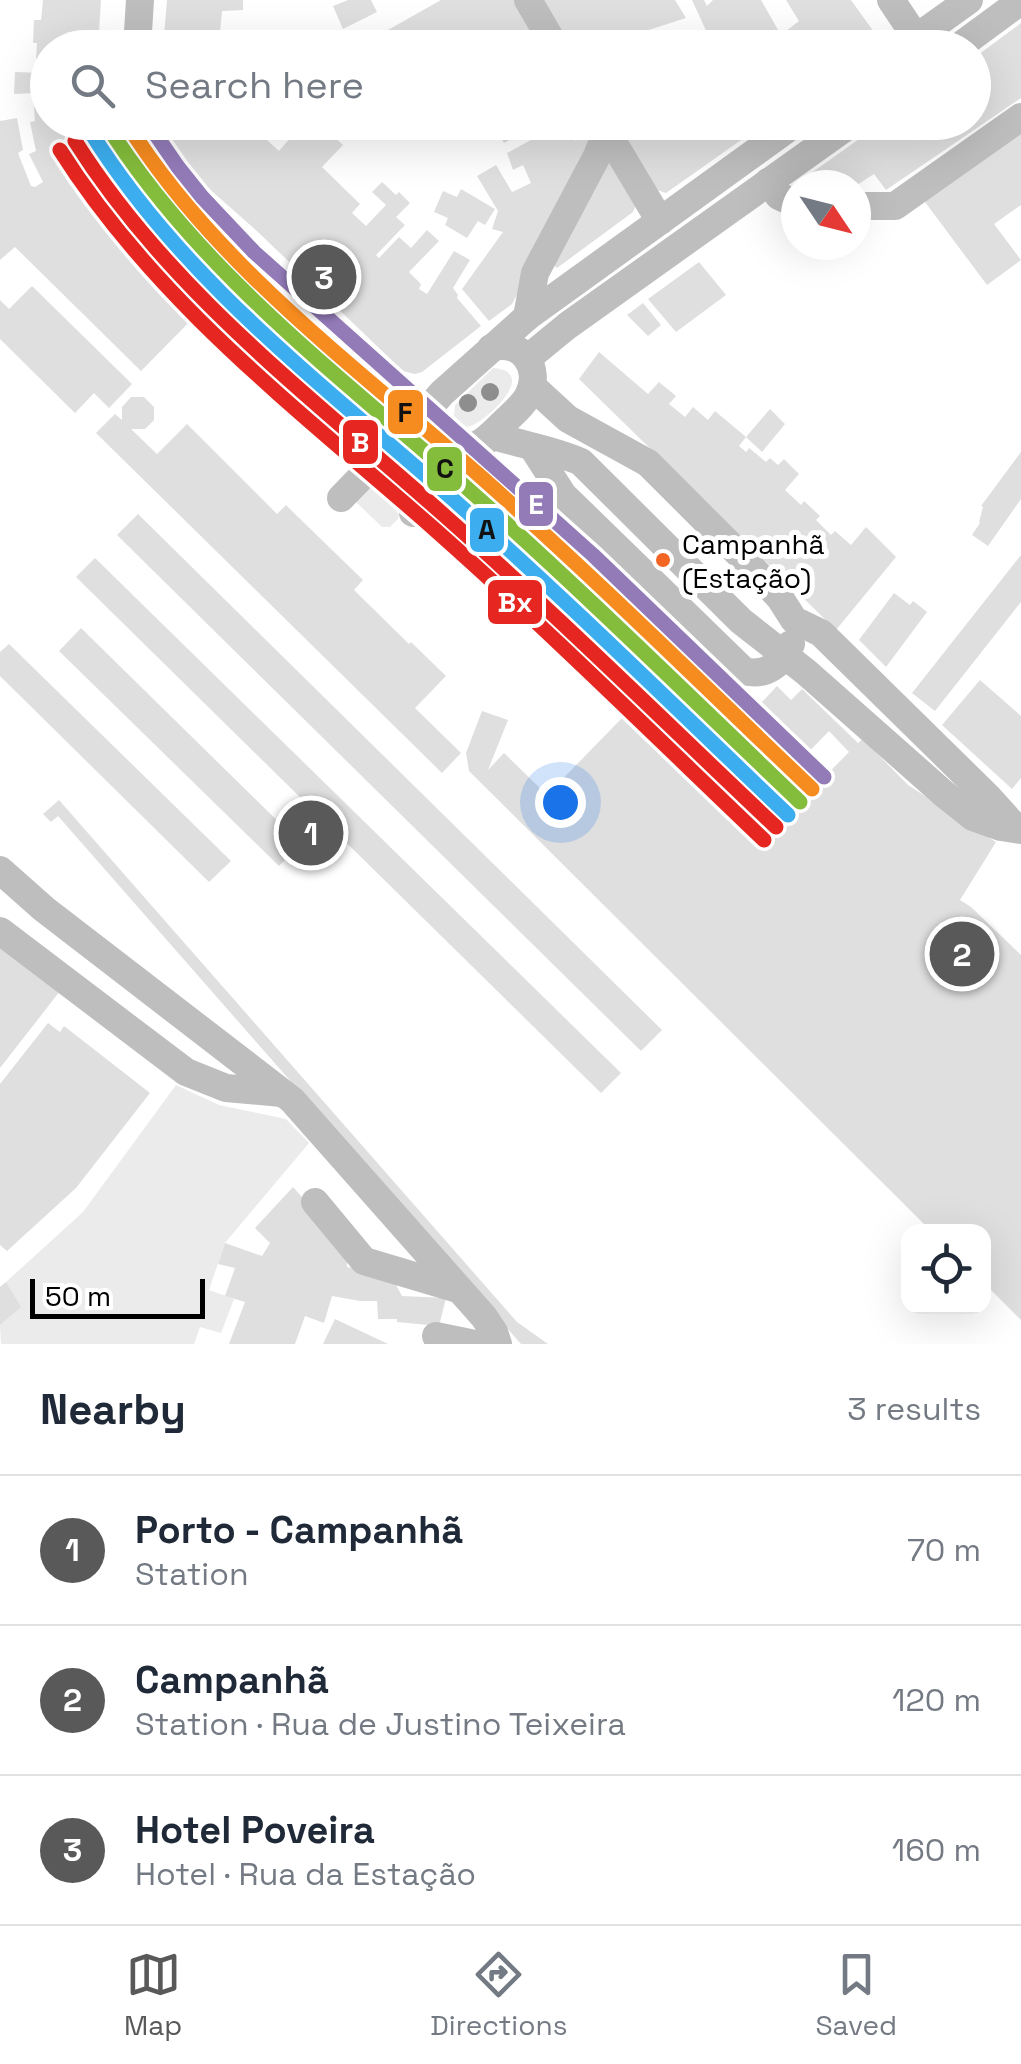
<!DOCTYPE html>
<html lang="en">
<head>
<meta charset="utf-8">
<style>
	:root { --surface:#fff; --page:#f6f6f7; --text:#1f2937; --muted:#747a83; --line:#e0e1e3; --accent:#595959 }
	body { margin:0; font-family:"Space Grotesk",sans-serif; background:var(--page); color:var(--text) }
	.controls { position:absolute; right:30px; bottom:30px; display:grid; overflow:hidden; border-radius:20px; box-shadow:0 10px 40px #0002 }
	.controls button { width:90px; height:90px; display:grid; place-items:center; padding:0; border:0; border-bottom:2px solid var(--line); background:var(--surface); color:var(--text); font:50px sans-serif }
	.compass { position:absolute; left:781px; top:170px; width:90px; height:90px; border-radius:50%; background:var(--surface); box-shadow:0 10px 40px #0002; rotate:125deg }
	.scale { position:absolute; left:30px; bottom:25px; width:175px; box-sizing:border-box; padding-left:10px; border:5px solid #000; border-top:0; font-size:28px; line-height:35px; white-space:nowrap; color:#000; -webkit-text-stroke:8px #fff; paint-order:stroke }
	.you { position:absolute; left:560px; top:802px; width:35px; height:35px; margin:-25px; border:8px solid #fff; border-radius:50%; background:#1a73e8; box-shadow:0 0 0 15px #1a73e833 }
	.badge { display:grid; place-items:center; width:65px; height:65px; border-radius:50%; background:var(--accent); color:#fff; font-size:32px; font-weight:700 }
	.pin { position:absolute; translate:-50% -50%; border:5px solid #fff; box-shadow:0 2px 10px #0006 }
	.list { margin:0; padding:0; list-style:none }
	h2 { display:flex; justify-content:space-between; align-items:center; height:130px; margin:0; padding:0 40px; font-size:42px }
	h2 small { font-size:32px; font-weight:400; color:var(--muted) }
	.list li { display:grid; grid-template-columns:65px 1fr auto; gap:30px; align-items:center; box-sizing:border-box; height:150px; padding:0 40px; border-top:2px solid var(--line) }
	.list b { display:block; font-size:38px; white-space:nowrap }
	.list p { margin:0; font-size:32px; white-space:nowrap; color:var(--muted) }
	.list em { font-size:32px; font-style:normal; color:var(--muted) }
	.icon { flex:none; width:55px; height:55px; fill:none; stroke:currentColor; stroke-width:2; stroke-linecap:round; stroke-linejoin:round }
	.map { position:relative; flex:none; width:1021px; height:1344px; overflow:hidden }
	.search { position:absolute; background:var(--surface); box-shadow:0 10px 40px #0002; left:30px; right:30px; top:30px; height:110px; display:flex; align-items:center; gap:25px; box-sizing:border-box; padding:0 35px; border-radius:55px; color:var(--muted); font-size:38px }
	.sheet { height:580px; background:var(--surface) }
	nav { display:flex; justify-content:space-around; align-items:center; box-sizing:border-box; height:140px; border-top:2px solid var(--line); background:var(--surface); font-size:28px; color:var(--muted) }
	nav a { display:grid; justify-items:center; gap:5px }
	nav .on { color:var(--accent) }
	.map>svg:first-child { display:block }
</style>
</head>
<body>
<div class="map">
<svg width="1021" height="1344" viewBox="0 0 1021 1344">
	<rect width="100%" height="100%" fill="#fff"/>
	<g fill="#ebebeb">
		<path d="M493 368C544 372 478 429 466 427 459 425 458 421 454 416L455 405Z"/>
		<path d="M383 466 433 483 413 501 407 499 380 473Z"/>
		<path d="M371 485 399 514 398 519 390 527H382L355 501Z"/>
		<path d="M176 1085 219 1105 286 1119 309 1143 225 1243 209 1290 234 1299 221 1333 200 1327 194 1344H1L0 1325 20 1307 6 1282 83 1212Z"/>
	</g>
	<g fill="#dfdfdf">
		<path d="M43 0H101L98 48H48V122H94L91 169 81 179 207 304 141 371 15 247 0 260V121L17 118 23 150 18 153 31 186 35 187 43 182 29 154 36 151 30 122 35 121 33 93 14 94 15 72 44 73 45 64H39V59H36L37 43H33L34 20H41Z"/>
		<path d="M167 0H243V10L222 11 220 33 217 34 216 48H163Z"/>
		<path d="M348 0H371L377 12 343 29 333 6Z"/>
		<path d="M441 0H519L546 48H482L472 30 442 48H377L372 39Z"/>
		<path d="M541 0H675L686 18 624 38 628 48H569Z"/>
		<path d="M692 0H704L707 6 713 0H761L781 35 799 21 786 0H851L881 42 873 48H714Z"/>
		<path d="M1021 23V98L886 190 874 174 857 185H819L810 174 883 122H974V58Z"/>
		<path d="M165 122H247L279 151 304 122H318L343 145 322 167 360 204 352 213 366 226 386 205 372 192 382 182 396 195 399 192 410 203 396 217 405 225 376 255 379 258 399 237 411 248 427 230 439 241 409 272 421 284 419 289 427 294 454 251 470 260 453 288 458 295 457 298 481 326 422 372 415 374 403 371 259 233 197 178 172 142Z"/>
		<path d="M492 122H529L514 131 517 136 504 143Z"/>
		<path d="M564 122H567L575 141 591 130 594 142 592 150 512 304 489 321 462 289 503 232 492 229 498 211 477 176 496 165 512 192 531 183 523 165 513 170 507 153Z"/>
		<path d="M613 122H683L688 134 710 122H746L751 133 666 193 651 188Z"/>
		<path d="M1021 124V205L994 224 1021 260 987 285 922 198Z"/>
		<path d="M601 157H614L637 203 633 212 557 268 546 259Z"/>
		<path d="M461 189 495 209 485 225 478 221 467 238 445 225 448 218 434 212 443 191 457 197Z"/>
		<path d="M699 262 726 295 676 332 648 299Z"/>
		<path d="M32 286 132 384 109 408 94 393 75 413 0 339V300L9 309Z"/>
		<path d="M643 303 661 325 648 336 627 315Z"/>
		<path d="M599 352 648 394 659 382 676 396 669 404 685 417 693 407 708 420 715 411 746 437 739 446 746 452 749 448 766 462 770 458 778 465 784 459 799 474 785 490 801 505 804 501 820 516 816 520 831 535 835 531 851 545 866 527 896 557 836 630 579 379Z"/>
		<path d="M131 397H144L154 407V420L145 429H131L157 454 187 424 277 514 286 505 294 513 363 580 354 590 409 644 411 642 446 676 415 708 461 753 442 773 96 433 115 414 122 420V407Z"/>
		<path d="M770 409 785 424 762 452 746 437Z"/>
		<path d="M1021 452V499L988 546 972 535 980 523 979 522 983 507 981 506Z"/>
		<path d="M554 500 760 704 777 686 791 700 802 689 858 743 863 739 908 785 996 842 960 900 971 907 1021 955V1320L984 1283V1232H932L469 771 466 753 482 711 508 720 488 770 504 753 547 795 659 680 791 811 849 752 829 731 796 765 572 544 543 511Z"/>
		<path d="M138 514 662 1030 641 1051 117 535Z"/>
		<path d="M1021 555V602L935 711 912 693Z"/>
		<path d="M95 558 621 1073 601 1093 76 577Z"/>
		<path d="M894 593 910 605 913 601 927 612 886 667 859 640Z"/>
		<path d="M81 628 301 844 279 866 59 651Z"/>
		<path d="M9 644 231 861 209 882 0 676V652Z"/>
		<path d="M980 680 1021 716V778L1012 789 942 725Z"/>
		<path d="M59 800 517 1322 548 1344H521L58 816 51 822 43 814Z"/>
		<path d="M0 946 60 991 0 1068Z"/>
		<path d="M48 1023 60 1032 64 1026 150 1093 76 1188 7 1251 0 1245V1084Z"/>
		<path d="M293 1187 347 1248V1267L390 1274 402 1296 446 1298 439 1326 397 1322V1319H378L377 1301H360L332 1296 324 1323 305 1316 295 1344H229L245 1302 225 1296 235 1268 218 1264 225 1243 262 1256 270 1243 255 1228Z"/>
		<path d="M6 1282 21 1307 0 1325V1287Z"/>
		<path d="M335 1319 388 1344H323Z"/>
	</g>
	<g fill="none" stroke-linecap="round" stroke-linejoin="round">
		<g stroke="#bebebe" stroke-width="28">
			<path d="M528 0 556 48"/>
			<path d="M891 0 923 48"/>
			<path d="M137 48 140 0"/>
			<path d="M902 48 969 0"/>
			<path d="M957 48 1021 1"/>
			<path d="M133 122C136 145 141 160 157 177L326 335 440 434C468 455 479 448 501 425 510 416 522 407 528 396 543 368 521 338 491 348"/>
			<path d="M601 122 660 221"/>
			<path d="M768 182 779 196 796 204"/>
			<path d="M856 206H895L1021 117"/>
			<path d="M527 317 535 273 597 156 607 132"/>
			<path d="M326 335C326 343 326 352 328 359 339 393 393 405 392 443"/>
			<path d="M528 358 567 326 853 122"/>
			<path d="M532 386 568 419 648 463 741 556 780 598 794 620 821 633 989 798 1015 827"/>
			<path d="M430 425 429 408 442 393 527 317 797 122"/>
			<path d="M491 435C521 445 552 449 581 462L741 621 806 672 943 793 973 817 1001 827 1021 830"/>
			<path d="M533 448 563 495 744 671C766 677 782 664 791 644"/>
			<path d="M341 498 406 431"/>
			<path d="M413 513 486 441"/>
			<path d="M0 870 44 909 292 1100 484 1317 494 1332 498 1344"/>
			<path d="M0 931 186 1072 226 1088 282 1093"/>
			<path d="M315 1202 364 1261 458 1289"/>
			<path d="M436 1336 475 1344"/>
		</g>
		<defs>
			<path id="rail-1" d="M105 122C197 270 339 375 468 489 582 590 690 697 800 802"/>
			<path id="rail-2" d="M90 131C183 281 326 387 456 502 570 603 678 710 788 815"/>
			<path id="rail-3" d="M126 122C213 263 357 368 480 476 594 577 702 684 812 789"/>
			<path id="rail-4" d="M75 141C170 292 314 399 445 516 559 617 666 723 776 827"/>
			<path id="rail-5" d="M147 122 178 167 202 197 254 252 593 555 824 777"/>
			<path id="rail-6" d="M60 150C156 302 299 410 432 527 546 628 654 735 764 840"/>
		</defs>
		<use href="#rail-1" stroke="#fff" stroke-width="22"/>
		<use href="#rail-2" stroke="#fff" stroke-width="22"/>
		<use href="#rail-3" stroke="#fff" stroke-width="22"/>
		<use href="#rail-4" stroke="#fff" stroke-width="22"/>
		<use href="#rail-5" stroke="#fff" stroke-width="22"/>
		<use href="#rail-6" stroke="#fff" stroke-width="22"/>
		<use href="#rail-1" stroke="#84bc3b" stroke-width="15"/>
		<use href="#rail-2" stroke="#3caeef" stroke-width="15"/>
		<use href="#rail-3" stroke="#f68b1f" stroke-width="15"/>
		<use href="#rail-4" stroke="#e62621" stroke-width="15"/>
		<use href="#rail-5" stroke="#937bb8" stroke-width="15"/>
		<use href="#rail-6" stroke="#e62621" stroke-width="15"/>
	</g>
	<g fill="#8e8e8e">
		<circle cx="490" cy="392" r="9"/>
		<circle cx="468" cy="403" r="9"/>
	</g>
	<circle fill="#f26522" stroke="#fff" stroke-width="4" cx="663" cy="560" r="9"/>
	<g text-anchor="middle" stroke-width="10" stroke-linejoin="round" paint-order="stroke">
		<g font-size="28" fill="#000" stroke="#fff" text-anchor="start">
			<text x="682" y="554">Campanhã<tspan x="682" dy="34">(Estação)</tspan></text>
		</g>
	</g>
	<g stroke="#fff" stroke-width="4">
		<rect x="386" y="388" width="39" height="48" rx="10" fill="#f68b1f"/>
		<rect x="341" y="418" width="39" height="48" rx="10" fill="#e62621"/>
		<rect x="425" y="445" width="39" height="48" rx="10" fill="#84bc3b"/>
		<rect x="517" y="480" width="38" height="48" rx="10" fill="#937bb8"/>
		<rect x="468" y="506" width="38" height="48" rx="10" fill="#3caeef"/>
		<rect x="486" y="578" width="58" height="48" rx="10" fill="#e62621"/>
	</g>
	<g font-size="28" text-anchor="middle" font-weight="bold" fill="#fff">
		<text x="360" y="452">B</text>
		<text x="536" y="514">E</text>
		<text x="515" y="612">Bx</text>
	</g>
	<g font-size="28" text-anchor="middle" font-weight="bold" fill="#111">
		<text x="405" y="422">F</text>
		<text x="445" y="478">C</text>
		<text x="487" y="539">A</text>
	</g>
</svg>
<div class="controls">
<button><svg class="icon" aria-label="locate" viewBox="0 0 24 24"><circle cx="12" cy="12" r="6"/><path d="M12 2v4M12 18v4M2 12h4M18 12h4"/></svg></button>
</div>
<svg class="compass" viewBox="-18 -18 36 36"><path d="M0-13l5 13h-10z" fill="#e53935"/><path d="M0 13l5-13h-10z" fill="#747a83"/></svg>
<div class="scale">50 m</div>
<div class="you"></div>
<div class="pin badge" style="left:311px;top:833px">1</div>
<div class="pin badge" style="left:962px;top:954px">2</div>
<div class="pin badge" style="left:324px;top:277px">3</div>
<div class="search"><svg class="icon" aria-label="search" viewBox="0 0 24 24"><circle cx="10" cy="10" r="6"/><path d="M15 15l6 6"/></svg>Search here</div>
</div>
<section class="sheet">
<h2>Nearby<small>3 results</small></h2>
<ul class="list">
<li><span class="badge">1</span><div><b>Porto - Campanhã</b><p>Station</p></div><em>70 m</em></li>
<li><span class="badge">2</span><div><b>Campanhã</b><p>Station · Rua de Justino Teixeira</p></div><em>120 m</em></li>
<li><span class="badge">3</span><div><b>Hotel Poveira</b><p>Hotel · Rua da Estação</p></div><em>160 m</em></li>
</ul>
</section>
<nav>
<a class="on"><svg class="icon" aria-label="map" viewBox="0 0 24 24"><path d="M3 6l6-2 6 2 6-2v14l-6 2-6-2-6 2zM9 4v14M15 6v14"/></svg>Map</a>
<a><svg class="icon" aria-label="directions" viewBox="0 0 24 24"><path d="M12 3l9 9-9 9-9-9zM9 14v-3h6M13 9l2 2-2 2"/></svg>Directions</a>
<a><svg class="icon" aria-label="saved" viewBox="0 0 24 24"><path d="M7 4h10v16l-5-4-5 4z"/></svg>Saved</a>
</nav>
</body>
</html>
